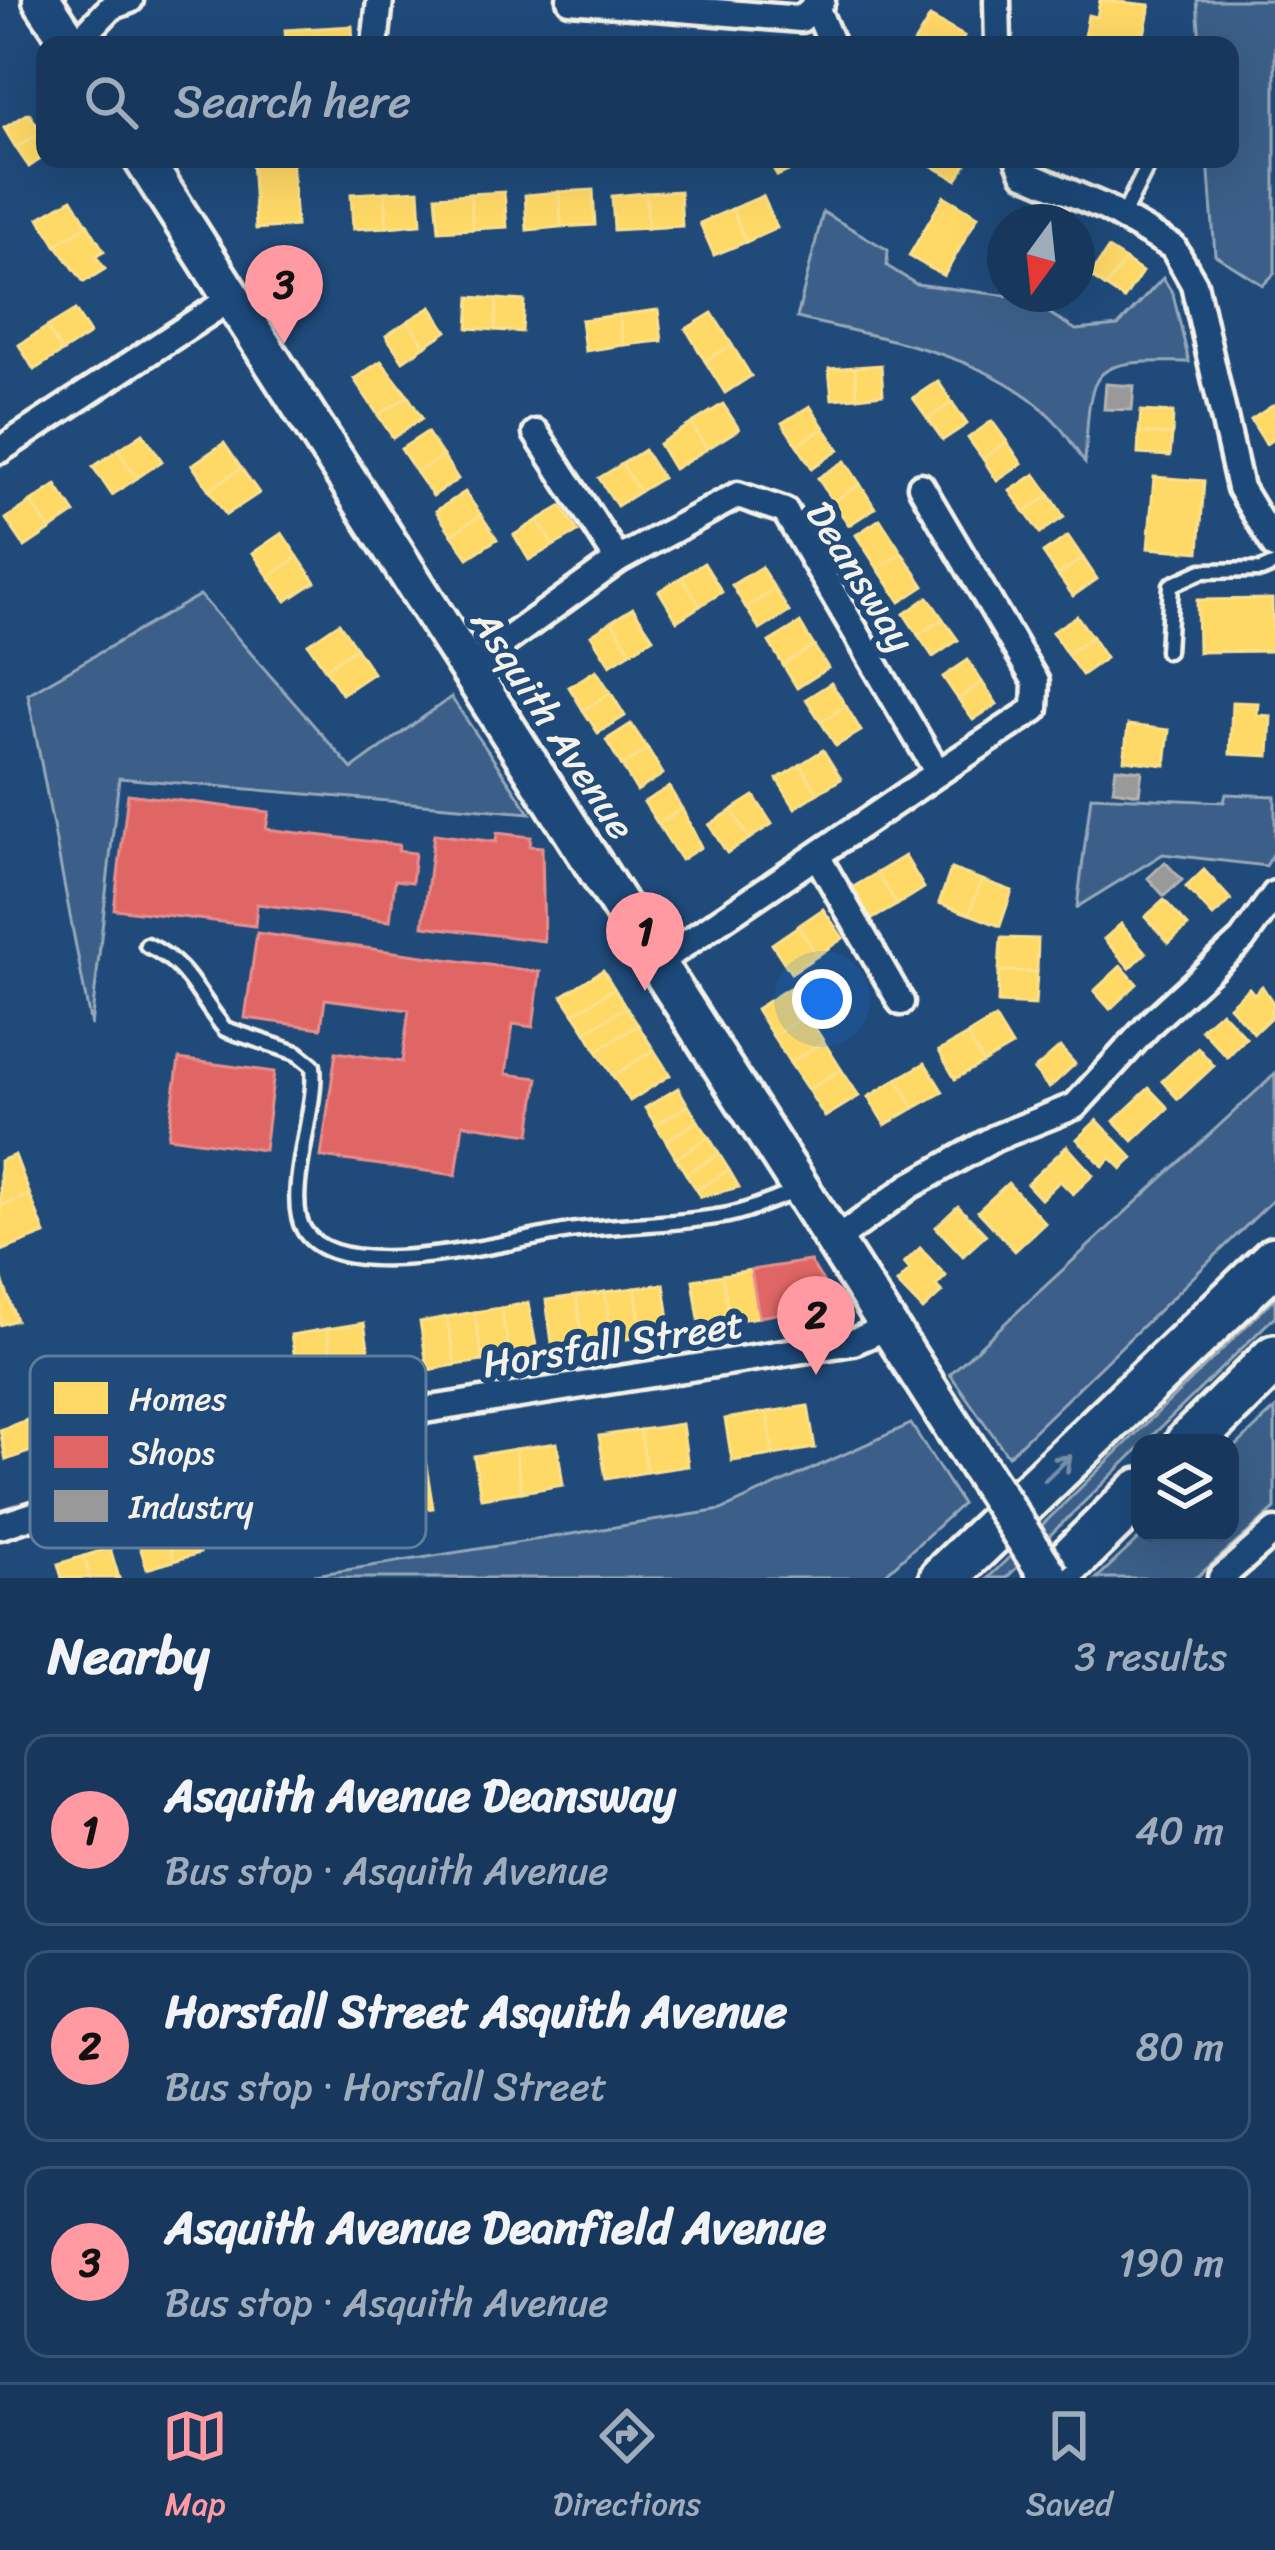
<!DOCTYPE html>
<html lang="en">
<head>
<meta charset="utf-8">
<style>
	:root { --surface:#17385c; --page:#244365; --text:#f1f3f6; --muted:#9eacbb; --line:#365272; --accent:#ff9aa2 }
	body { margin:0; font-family:Sriracha,sans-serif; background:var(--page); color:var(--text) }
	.controls { position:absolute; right:36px; bottom:36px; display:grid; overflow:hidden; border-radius:24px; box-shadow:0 12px 48px #0002 }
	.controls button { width:108px; height:108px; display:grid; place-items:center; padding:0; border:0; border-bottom:3px solid var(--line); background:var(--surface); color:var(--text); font:60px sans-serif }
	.compass { position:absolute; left:987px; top:204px; width:108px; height:108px; border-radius:50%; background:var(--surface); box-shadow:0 12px 48px #0002; rotate:195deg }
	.you { position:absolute; left:822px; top:999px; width:42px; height:42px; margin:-30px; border:9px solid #fff; border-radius:50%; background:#1a73e8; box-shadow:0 0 0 18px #1a73e833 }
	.badge { display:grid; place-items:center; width:78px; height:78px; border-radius:50%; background:var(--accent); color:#111; font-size:39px; font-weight:700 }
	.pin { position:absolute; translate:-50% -99px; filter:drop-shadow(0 3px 6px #0008) }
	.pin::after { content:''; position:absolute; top:63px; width:42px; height:36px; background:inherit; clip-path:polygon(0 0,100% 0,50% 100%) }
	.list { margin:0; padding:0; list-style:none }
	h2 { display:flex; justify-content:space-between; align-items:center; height:156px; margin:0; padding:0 48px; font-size:51px }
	h2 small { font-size:39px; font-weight:400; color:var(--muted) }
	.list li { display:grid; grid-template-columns:78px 1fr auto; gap:36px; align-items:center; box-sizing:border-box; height:192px; margin:0 24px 24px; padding:0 24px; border:3px solid var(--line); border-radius:24px }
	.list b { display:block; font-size:45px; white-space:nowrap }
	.list p { margin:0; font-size:39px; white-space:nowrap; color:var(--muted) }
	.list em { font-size:39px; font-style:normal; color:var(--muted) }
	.icon { flex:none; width:66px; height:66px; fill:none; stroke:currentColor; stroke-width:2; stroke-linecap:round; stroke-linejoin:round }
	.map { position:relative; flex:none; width:1275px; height:1578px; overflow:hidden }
	.search { position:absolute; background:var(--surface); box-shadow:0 12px 48px #0002; left:36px; right:36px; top:36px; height:132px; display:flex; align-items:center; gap:30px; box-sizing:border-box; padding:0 42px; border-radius:24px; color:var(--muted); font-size:45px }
	.sheet { height:804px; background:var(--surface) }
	nav { display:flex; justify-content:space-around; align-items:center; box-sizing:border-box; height:168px; border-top:3px solid var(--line); background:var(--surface); font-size:33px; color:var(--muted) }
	nav a { display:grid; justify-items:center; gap:6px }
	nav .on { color:var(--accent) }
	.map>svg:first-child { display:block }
</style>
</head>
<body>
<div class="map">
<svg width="1275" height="1578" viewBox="0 0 1275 1578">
	<rect width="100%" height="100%" fill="#1f4a7a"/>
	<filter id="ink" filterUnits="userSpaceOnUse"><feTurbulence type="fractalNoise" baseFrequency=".00833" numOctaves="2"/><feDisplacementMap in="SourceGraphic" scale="24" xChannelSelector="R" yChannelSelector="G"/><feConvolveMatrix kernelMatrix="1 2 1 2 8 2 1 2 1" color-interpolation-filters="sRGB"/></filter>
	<g filter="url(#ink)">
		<g fill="#3a5f88" stroke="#97a8b8" stroke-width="3">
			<path d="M1197 0H1275V273L1263 285 1215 255 1208 159H1230V45H1200Z"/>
			<path d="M823 212 888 250 887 266 916 284 1025 298 1076 330 1118 326 1163 278 1173 294 1189 362C1089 360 1090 364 1085 463 1075 449 1065 431 1052 418 991 354 879 338 797 318Z"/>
			<path d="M200 595 352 769 451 697 530 813 119 778 91 1026 28 694Z"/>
			<path d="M1226 794 1275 796V851L1266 866 1163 854 1077 907 1091 796 1224 802Z"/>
			<path d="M1275 1074V1198L1008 1456 950 1374Z"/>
			<path d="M1275 1298V1316L1006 1578H988Z"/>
			<path d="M1275 1409V1509L1196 1578H1097L1145 1533H1230V1452Z"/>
			<path d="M911 1424 962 1504 881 1578H296L721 1510Z"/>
		</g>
		<g fill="#ffd966" stroke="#fce08d" stroke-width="3">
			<path d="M1100 0 1150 5 1142 45H1091L1092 40 1084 38 1088 15 1097 17Z"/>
			<path d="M930 17 964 36 959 45H913Z"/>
			<path d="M352 26 353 45H286L285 30Z"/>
			<path d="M29 113 41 132 16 148 4 128Z"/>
			<path d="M41 132 45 156 29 167 16 148Z"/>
			<path d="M252 159H292L296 226 256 229Z"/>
			<path d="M769 159H811V161L777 176Z"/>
			<path d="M920 159H969L957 180Z"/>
			<path d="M419 190 421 224 387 227 385 192Z"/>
			<path d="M593 190 595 225 561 227 559 192Z"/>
			<path d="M680 191 682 226 648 228 646 193Z"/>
			<path d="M385 192 387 227 353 229 351 194Z"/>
			<path d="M504 192 507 227 473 229 470 194Z"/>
			<path d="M559 192 561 227 527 230 525 195Z"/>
			<path d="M646 193 648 228 614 230 612 196Z"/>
			<path d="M470 194 473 229 439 231 436 196Z"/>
			<path d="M763 196 777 228 746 242 732 209Z"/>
			<path d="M944 196 978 216 944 276 909 256Z"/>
			<path d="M72 199 88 225 56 245 39 218Z"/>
			<path d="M732 209 746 242 714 255 700 223Z"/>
			<path d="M88 225 104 251 96 256 105 269 84 282 56 245Z"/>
			<path d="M1108 249 1125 260 1106 287 1090 276Z"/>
			<path d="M1125 260 1142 272 1124 299 1106 287Z"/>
			<path d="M470 297 497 299 495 330 468 328Z"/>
			<path d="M497 299 524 301 522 332 495 330Z"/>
			<path d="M431 307 447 331 425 346 408 321Z"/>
			<path d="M75 310 90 334 62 352 47 327Z"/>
			<path d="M658 310 662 341 623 345 619 315Z"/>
			<path d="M712 313 732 345 705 361 686 329Z"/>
			<path d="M619 315 623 345 585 351 581 320Z"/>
			<path d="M408 321 425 346 403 361 386 336Z"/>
			<path d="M47 327 62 352 34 370 19 345Z"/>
			<path d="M732 345 751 376 725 393 705 361Z"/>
			<path d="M381 361 408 396 378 415 354 379Z"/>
			<path d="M881 365 883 394 857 397 855 367Z"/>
			<path d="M855 367 857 397 832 399 829 369Z"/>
			<path d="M938 381 952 402 928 419 913 398Z"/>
			<path d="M408 396 422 418 393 438 378 415Z"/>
			<path d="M952 402 967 424 943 440 928 419Z"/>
			<path d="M723 404 739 429 707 449 691 424Z"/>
			<path d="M1275 404V438L1266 444 1251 420Z"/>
			<path d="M810 406 824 428 797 445 782 423Z"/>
			<path d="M1141 411 1173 413 1172 435 1139 433Z"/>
			<path d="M992 421 1007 442 983 459 968 438Z"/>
			<path d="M691 424 707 449 674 469 659 444Z"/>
			<path d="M824 428 839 450 812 468 797 445Z"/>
			<path d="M427 432 443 456 417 473 401 449Z"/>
			<path d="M143 433 162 461 137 478 118 450Z"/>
			<path d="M1139 433 1172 435 1170 456 1138 454Z"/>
			<path d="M1007 442 1022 464 997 481 983 459Z"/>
			<path d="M224 443 241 468 209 490 192 465Z"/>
			<path d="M118 450 137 478 112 495 93 467Z"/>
			<path d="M644 450 662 478 639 492 622 464Z"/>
			<path d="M443 456 458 479 433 496 417 473Z"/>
			<path d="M845 461 860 484 833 502 818 478Z"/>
			<path d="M622 464 639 492 617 506 599 478Z"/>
			<path d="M241 468 259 493 226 515 209 490Z"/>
			<path d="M1035 474 1050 495 1025 512 1010 491Z"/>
			<path d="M1154 477 1204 481 1199 552 1148 548Z"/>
			<path d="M860 484 875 508 849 525 833 502Z"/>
			<path d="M56 485 75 513 50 530 31 502Z"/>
			<path d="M465 492 481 515 452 535 436 511Z"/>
			<path d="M1050 495 1064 517 1040 533 1025 512Z"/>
			<path d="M31 502 50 530 25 547 6 519Z"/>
			<path d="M562 506 578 532 553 546 538 520Z"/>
			<path d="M481 515 497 539 468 558 452 535Z"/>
			<path d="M880 519 902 553 878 569 856 535Z"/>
			<path d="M538 520 553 546 529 560 514 535Z"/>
			<path d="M282 533 298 557 269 577 253 553Z"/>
			<path d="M1068 536 1083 558 1058 575 1043 553Z"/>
			<path d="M902 553 924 586 900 602 878 569Z"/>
			<path d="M298 557 315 582 286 601 269 577Z"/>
			<path d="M1083 558 1097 579 1073 596 1058 575Z"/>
			<path d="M704 563 722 592 700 606 682 577Z"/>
			<path d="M761 567 775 589 746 608 732 585Z"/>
			<path d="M682 577 700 606 677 621 659 591Z"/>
			<path d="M775 589 789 612 760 630 746 608Z"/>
			<path d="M928 597 943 619 918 635 904 614Z"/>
			<path d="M1272 599 1273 651 1198 652 1197 600Z"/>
			<path d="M633 608 653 638 631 652 612 621Z"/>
			<path d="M1077 616 1092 637 1067 654 1052 632Z"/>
			<path d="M943 619 958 640 933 657 918 635Z"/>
			<path d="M612 621 631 652 610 665 591 635Z"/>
			<path d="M339 623 356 648 325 669 308 644Z"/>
			<path d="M800 623 814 646 783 665 769 642Z"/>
			<path d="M1092 637 1106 658 1082 675 1067 654Z"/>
			<path d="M814 646 828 668 797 688 783 665Z"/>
			<path d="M356 648 373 673 342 694 325 669Z"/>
			<path d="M968 660 982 682 958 699 943 677Z"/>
			<path d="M596 670 611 693 583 710 569 687Z"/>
			<path d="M982 682 997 704 973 720 958 699Z"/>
			<path d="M831 683 846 706 821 722 806 699Z"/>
			<path d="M611 693 625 716 598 733 583 710Z"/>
			<path d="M1232 702 1258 703 1257 715 1271 716 1269 756 1230 754Z"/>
			<path d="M846 706 861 731 836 746 821 722Z"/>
			<path d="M631 724 648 749 622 766 606 740Z"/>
			<path d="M1128 725 1169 730 1165 765 1124 760Z"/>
			<path d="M648 749 663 774 637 791 622 766Z"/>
			<path d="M823 750 841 779 818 793 800 765Z"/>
			<path d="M800 765 818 793 795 808 777 779Z"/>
			<path d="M669 787 682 809 658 824 644 802Z"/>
			<path d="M754 796 772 824 749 839 732 810Z"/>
			<path d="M682 809 701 847 681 860 658 824Z"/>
			<path d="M732 810 749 839 727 853 709 825Z"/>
			<path d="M905 856 924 888 897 905 877 873Z"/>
			<path d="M951 869 982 880 969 914 939 903Z"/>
			<path d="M1204 870 1231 900 1213 916 1186 887Z"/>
			<path d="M877 873 897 905 869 921 850 889Z"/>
			<path d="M982 880 1012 891 1000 926 969 914Z"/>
			<path d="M1164 900 1188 926 1169 943 1145 917Z"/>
			<path d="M823 909 843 938 817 956 798 926Z"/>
			<path d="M1121 924 1146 953 1130 968 1104 939Z"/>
			<path d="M798 926 817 956 791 973 772 944Z"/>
			<path d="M1001 938 1038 939 1037 972 999 971Z"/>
			<path d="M1121 966 1137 984 1110 1009 1094 991Z"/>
			<path d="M603 970 614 988 574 1014 562 996Z"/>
			<path d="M999 971 1037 972 1035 1005 998 1003Z"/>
			<path d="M1262 986 1275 1006 1270 1011 1273 1015 1254 1033 1229 1006 1249 988 1254 994Z"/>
			<path d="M614 988 626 1007 586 1032 574 1014Z"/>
			<path d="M789 988 807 1015 773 1036 756 1009Z"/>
			<path d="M626 1007 638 1025 597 1051 586 1032Z"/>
			<path d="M1221 1011 1246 1038 1227 1057 1201 1029Z"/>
			<path d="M807 1015 824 1042 790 1063 773 1036Z"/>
			<path d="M995 1018 1012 1046 983 1063 967 1035Z"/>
			<path d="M638 1025 654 1050 613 1076 597 1051Z"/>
			<path d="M967 1035 983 1063 955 1079 939 1051Z"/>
			<path d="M824 1042 841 1069 808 1090 790 1063Z"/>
			<path d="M1060 1047 1075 1064 1049 1088 1034 1070Z"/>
			<path d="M1198 1048 1214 1066 1178 1099 1162 1081Z"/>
			<path d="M654 1050 670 1075 630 1101 613 1076Z"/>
			<path d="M925 1063 943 1092 914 1108 897 1079Z"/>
			<path d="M841 1069 859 1096 825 1117 808 1090Z"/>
			<path d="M897 1079 914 1108 885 1125 868 1097Z"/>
			<path d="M678 1088 688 1105 656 1125 645 1108Z"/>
			<path d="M1149 1088 1168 1108 1133 1141 1114 1121Z"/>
			<path d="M688 1105 698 1121 666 1141 656 1125Z"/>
			<path d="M1097 1120 1133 1158 1122 1169 1111 1158 1103 1166 1077 1139Z"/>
			<path d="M698 1121 709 1137 676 1158 666 1141Z"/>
			<path d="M709 1137 719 1154 686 1174 676 1158Z"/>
			<path d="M1067 1146 1093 1175 1073 1194 1060 1181 1041 1199 1027 1184Z"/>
			<path d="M719 1154 729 1170 697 1190 686 1174Z"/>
			<path d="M15 1155 30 1195 0 1206V1161Z"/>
			<path d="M729 1170 739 1187 701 1197 697 1190Z"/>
			<path d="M1008 1183 1045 1223 1015 1251 978 1211Z"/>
			<path d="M30 1195 45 1234 1 1251 0 1206Z"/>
			<path d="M958 1206 986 1235 963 1256 936 1227Z"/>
			<path d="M920 1248 946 1276 936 1286 942 1292 923 1310 897 1283 910 1270 904 1263Z"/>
			<path d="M751 1270 759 1317 730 1321 722 1275Z"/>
			<path d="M722 1275 730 1321 700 1326 693 1280Z"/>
			<path d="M2 1279 16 1320 0 1325V1280Z"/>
			<path d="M664 1284 671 1333 642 1337 635 1288Z"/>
			<path d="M635 1288 642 1337 612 1341 605 1292Z"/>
			<path d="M605 1292 612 1341 583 1345 576 1296Z"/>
			<path d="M576 1296 583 1345 553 1350 546 1300Z"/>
			<path d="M528 1303 537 1351 510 1356 501 1308Z"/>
			<path d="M501 1308 510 1356 483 1361 474 1312Z"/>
			<path d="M474 1312 483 1361 455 1365 447 1317Z"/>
			<path d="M447 1317 455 1365 428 1370 420 1322Z"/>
			<path d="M364 1323 369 1353 332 1359 327 1329Z"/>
			<path d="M327 1329 332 1359 296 1365 291 1335Z"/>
			<path d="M808 1406 815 1448 773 1455 767 1412Z"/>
			<path d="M767 1412 773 1455 732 1461 725 1419Z"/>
			<path d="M27 1420 37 1449 6 1460 0 1430Z"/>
			<path d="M682 1424 688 1466 647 1472 640 1430Z"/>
			<path d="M640 1430 647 1472 606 1479 599 1436Z"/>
			<path d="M557 1443 563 1485 522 1492 515 1449Z"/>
			<path d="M515 1449 522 1492 481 1498 474 1456Z"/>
			<path d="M426 1465 433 1508 392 1514 385 1472Z"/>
			<path d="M190 1521 200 1553 174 1561 164 1529Z"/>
			<path d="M164 1529 174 1561 147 1569 137 1537Z"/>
			<path d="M110 1548 119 1578H90L84 1556Z"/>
			<path d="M84 1556 90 1578H62L58 1564Z"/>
		</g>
		<g fill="#e06666" stroke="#e6908d" stroke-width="3">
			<path d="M128 794 269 812 266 829 399 845 398 851 415 853 412 882 395 880 390 921 257 904 255 926 114 909Z"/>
			<path d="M497 833 531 837 530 846 542 847 544 941 423 926 434 834 496 842Z"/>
			<path d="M257 933 540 972 533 1027 513 1024 506 1074 538 1078 530 1134 463 1124 456 1175 321 1157 336 1052 402 1062 409 1010 325 999 321 1028 245 1018Z"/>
			<path d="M179 1059 274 1072 264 1150 168 1137Z"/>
			<path d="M810 1261 831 1294 832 1305 824 1306 827 1320 801 1324 799 1310 759 1317 751 1270Z"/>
		</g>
		<g fill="#999" stroke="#b4b3b1" stroke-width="3">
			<path d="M1106 384 1134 386 1132 410 1104 409Z"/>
			<path d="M1116 768 1142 771 1139 794 1113 790Z"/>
			<path d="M1165 862 1182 880 1164 896 1148 878Z"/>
		</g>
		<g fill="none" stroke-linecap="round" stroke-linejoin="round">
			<defs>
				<g id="lane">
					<path d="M1122 217 1151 159"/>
					<path d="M1167 651 1171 585 1202 571 1261 570 1275 564"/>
					<path d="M147 945C190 965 197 996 225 1029L297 1053 313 1066C318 1109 283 1196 304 1230 339 1288 513 1240 569 1231 618 1224 667 1225 716 1217 742 1214 769 1201 795 1192"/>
				</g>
				<g id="street">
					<path d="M570 0 801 19 822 0"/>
					<path d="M997 0 998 45"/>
					<path d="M815 4 832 45"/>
					<path d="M75 45 111 7 130 0"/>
					<path d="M375 45 380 0"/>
					<path d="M1018 159 1024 173 1106 208 1173 247 1194 284 1240 488 1275 546"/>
					<path d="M536 433 618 560"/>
					<path d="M0 450 230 299"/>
					<path d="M921 486 1036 682 1035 709 938 773"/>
					<path d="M467 669 618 560 738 495 785 511 938 773 659 962"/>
					<path d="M817 856 901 1002"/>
					<path d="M835 1241 910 1186 995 1138 1075 1106 1153 1021 1242 940 1275 894"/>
					<path d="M0 1526 292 1431 853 1342 890 1326"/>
					<path d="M1221 1578 1275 1531"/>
				</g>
				<g id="secondary">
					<path d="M42 0 72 45"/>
					<path d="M143 159 942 1410"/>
				</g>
				<g id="highway">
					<path d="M1189 1443 1275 1358"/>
					<path d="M943 1578 1275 1260"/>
					<path d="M1053 1578 1140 1492"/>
				</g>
			</defs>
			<use href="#lane" stroke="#f4f1e8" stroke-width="21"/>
			<use href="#street" stroke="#f4f1e8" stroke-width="33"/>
			<use href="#secondary" stroke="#f4f1e8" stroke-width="45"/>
			<use href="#highway" stroke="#f4f1e8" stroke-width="54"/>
			<use href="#lane" stroke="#1f4a7a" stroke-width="12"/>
			<use href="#street" stroke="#1f4a7a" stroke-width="24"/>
			<use href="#secondary" stroke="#1f4a7a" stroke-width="36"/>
			<use href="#highway" stroke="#1f4a7a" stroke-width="45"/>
			<defs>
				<path id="secondary-bridge" d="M942 1410 1050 1578"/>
			</defs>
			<use href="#secondary-bridge" stroke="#f4f1e8" stroke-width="45" stroke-linecap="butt"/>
			<use href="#secondary-bridge" stroke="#1f4a7a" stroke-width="36"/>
		</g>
		<defs><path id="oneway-shaft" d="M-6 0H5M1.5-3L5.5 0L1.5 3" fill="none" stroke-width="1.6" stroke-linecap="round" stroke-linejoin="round" transform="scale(3)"/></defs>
		<use stroke="#748da6" href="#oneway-shaft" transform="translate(1058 1468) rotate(-44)"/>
	</g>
	<g text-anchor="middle" stroke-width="12" stroke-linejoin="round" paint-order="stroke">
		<g font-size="39" fill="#f4f1e8" stroke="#1f4a7a">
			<text transform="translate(861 576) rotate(58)" y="14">Deansway</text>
			<text transform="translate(554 724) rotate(57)" y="14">Asquith Avenue</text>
			<text transform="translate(613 1343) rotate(-9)" y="14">Horsfall Street</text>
		</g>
	</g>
	<rect x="30" y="1356" width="396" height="192" rx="18" fill="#1f4a7a" stroke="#5f7c9b" stroke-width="3"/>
	<rect x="54" y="1382" width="54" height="32" fill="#ffd966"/>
	<rect x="54" y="1436" width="54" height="32" fill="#e06666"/>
	<rect x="54" y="1490" width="54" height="32" fill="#999"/>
	<g font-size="33" fill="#f4f1e8">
		<text x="129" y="1410">Homes</text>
		<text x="129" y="1464">Shops</text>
		<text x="129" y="1518">Industry</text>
	</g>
</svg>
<div class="controls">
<button><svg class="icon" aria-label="layers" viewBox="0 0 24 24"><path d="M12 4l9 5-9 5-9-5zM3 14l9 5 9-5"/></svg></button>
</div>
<svg class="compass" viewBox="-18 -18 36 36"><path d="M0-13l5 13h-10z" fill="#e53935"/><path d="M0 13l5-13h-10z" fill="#9eacbb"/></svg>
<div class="you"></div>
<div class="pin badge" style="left:645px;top:991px">1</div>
<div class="pin badge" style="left:816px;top:1375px">2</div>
<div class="pin badge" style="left:284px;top:344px">3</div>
<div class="search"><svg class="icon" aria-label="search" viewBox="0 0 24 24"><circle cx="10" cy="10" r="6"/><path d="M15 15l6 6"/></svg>Search here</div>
</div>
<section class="sheet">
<h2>Nearby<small>3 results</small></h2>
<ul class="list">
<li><span class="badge">1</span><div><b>Asquith Avenue Deansway</b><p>Bus stop · Asquith Avenue</p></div><em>40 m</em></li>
<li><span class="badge">2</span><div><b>Horsfall Street Asquith Avenue</b><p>Bus stop · Horsfall Street</p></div><em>80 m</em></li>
<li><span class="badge">3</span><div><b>Asquith Avenue Deanfield Avenue</b><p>Bus stop · Asquith Avenue</p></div><em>190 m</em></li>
</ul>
</section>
<nav>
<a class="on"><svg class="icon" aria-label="map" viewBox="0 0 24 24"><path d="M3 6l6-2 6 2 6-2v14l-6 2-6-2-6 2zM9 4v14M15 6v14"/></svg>Map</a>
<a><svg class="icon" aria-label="directions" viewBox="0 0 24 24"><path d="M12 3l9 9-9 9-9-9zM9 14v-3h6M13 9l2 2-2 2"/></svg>Directions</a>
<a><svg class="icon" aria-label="saved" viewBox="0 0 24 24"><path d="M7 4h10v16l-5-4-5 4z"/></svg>Saved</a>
</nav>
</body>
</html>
